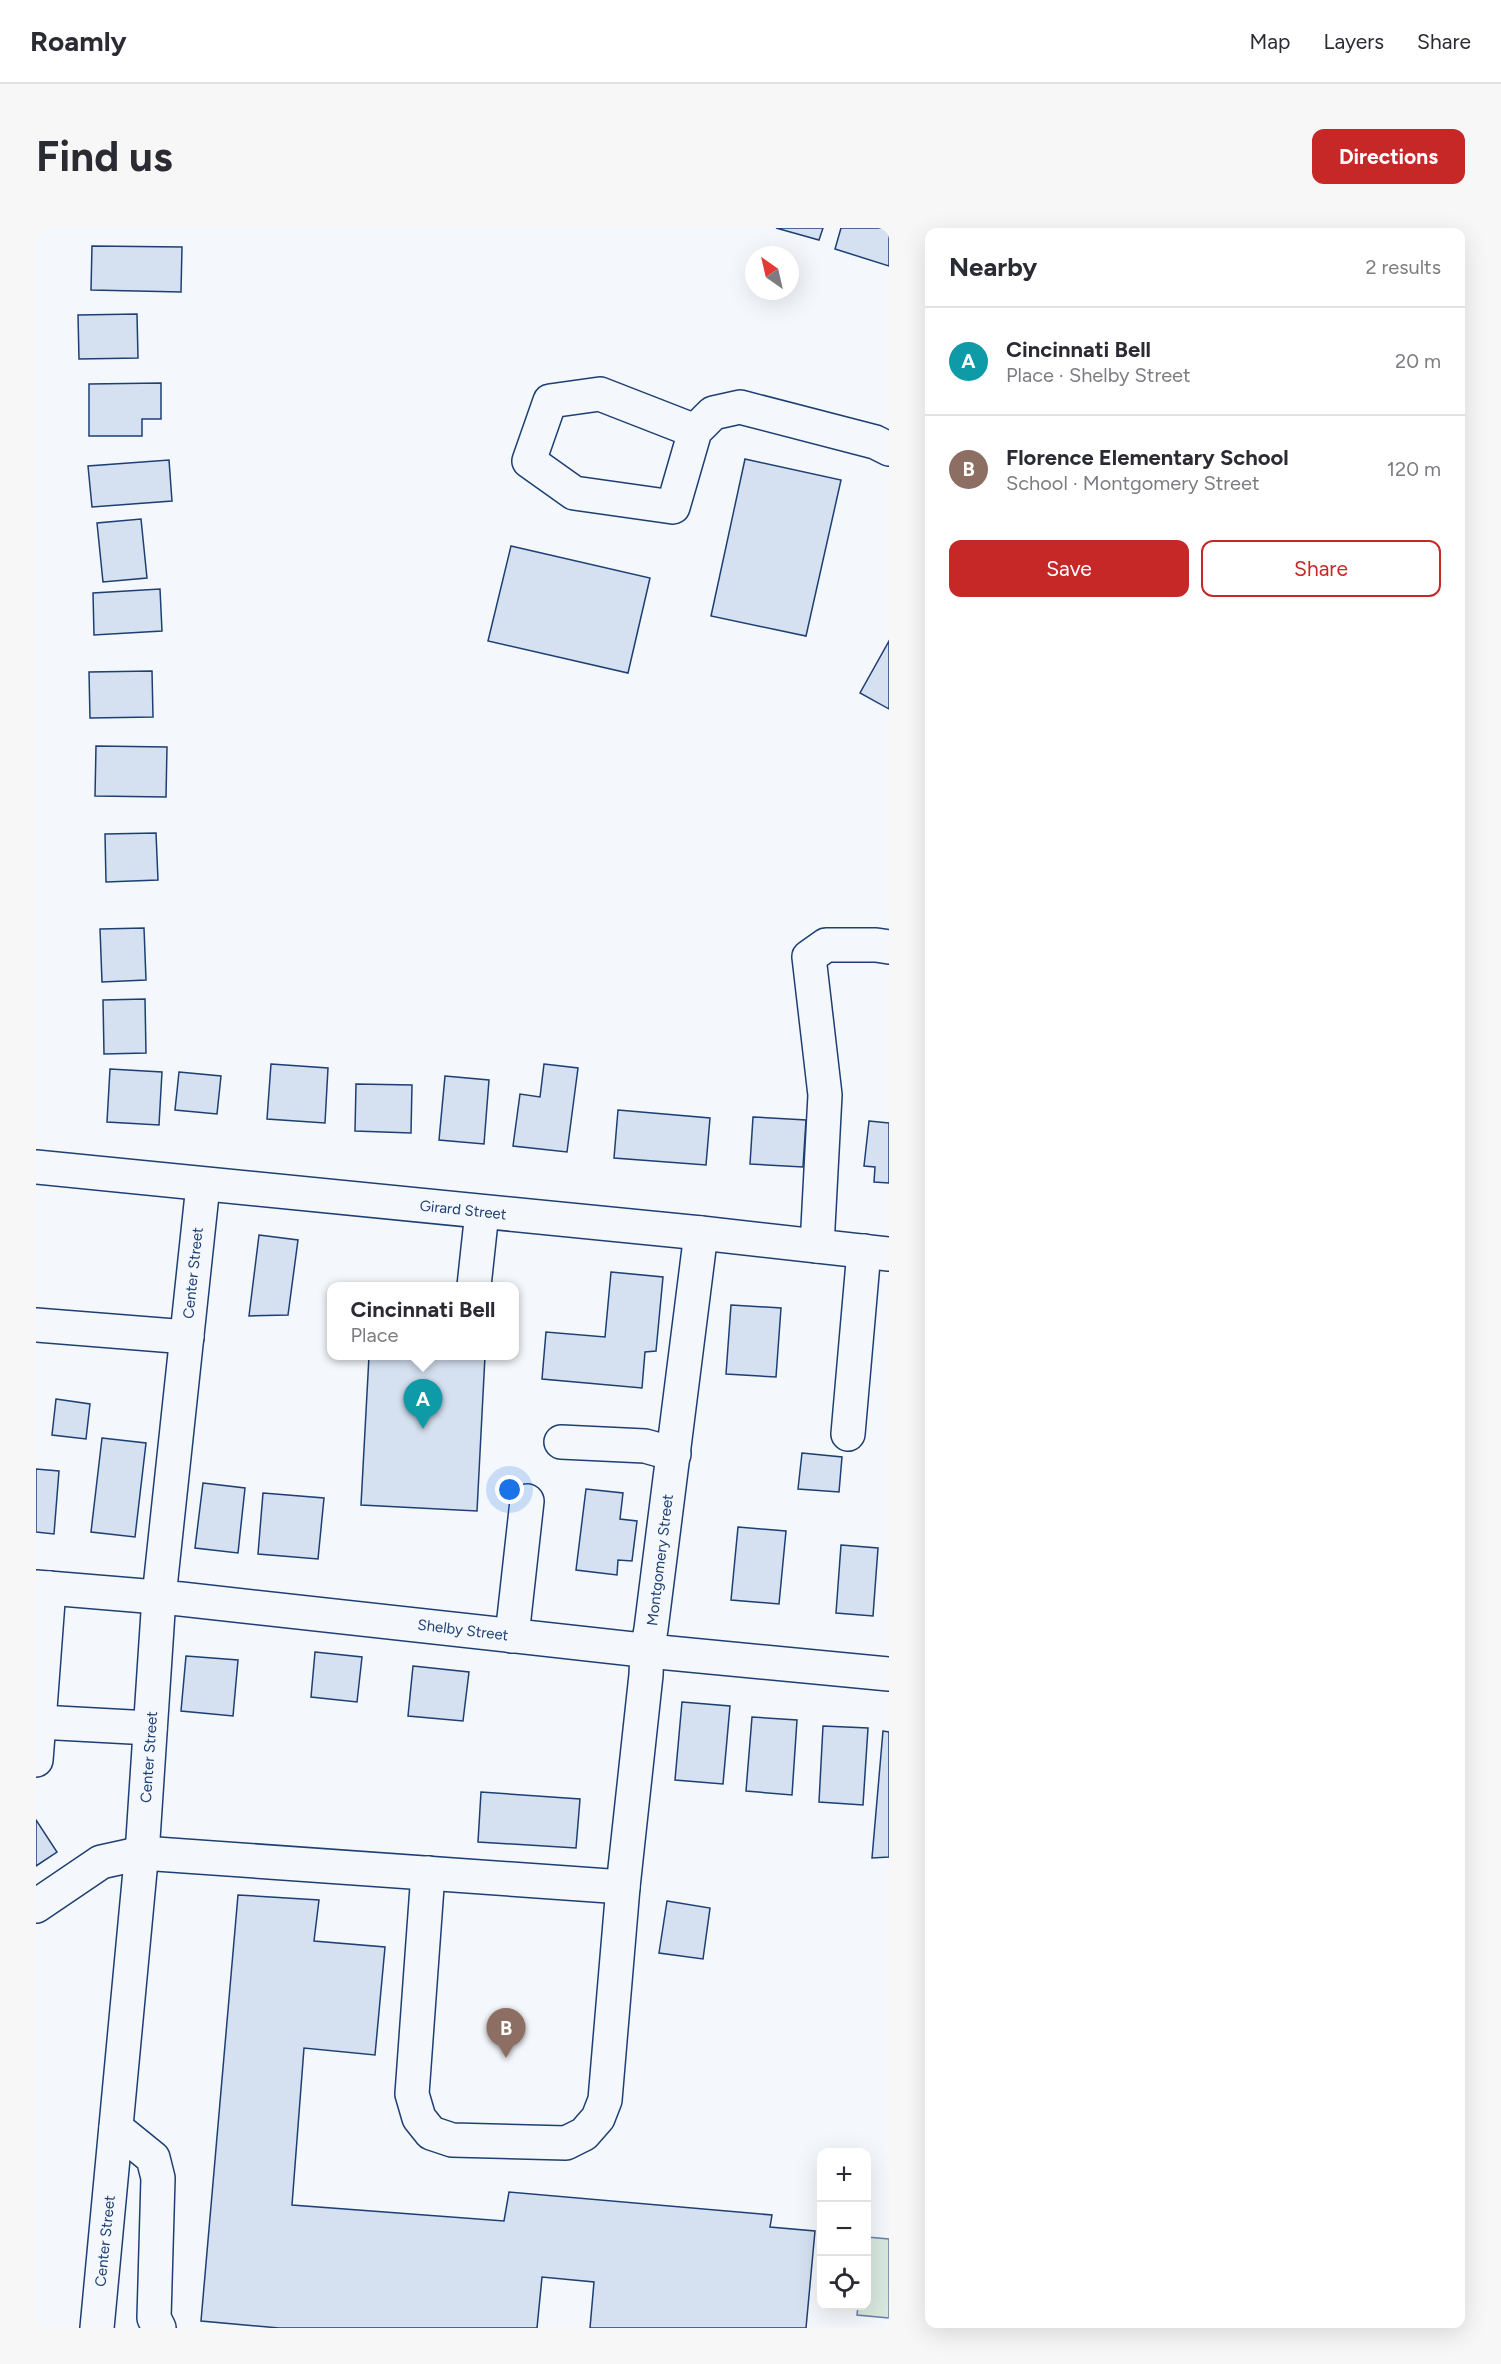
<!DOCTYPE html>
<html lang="en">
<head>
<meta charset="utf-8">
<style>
	:root { --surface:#fff; --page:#f7f7f7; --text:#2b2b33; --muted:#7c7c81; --line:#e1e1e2; --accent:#c62828 }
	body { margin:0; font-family:Figtree,sans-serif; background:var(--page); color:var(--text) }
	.controls { position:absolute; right:18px; bottom:18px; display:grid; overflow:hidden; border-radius:12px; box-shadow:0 6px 24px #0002 }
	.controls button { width:54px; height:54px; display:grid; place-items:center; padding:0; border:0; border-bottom:2px solid var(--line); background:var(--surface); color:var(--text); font:30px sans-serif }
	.compass { position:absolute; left:709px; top:18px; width:54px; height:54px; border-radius:50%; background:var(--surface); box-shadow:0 6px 24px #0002; rotate:326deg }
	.you { position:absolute; left:474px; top:1262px; width:21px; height:21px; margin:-15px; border:4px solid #fff; border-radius:50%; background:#1a73e8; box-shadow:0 0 0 9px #1a73e833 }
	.badge { display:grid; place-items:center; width:39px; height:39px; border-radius:50%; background:var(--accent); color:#fff; font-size:20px; font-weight:700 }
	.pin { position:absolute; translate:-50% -50px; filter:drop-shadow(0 2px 3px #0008) }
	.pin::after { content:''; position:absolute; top:32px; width:21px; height:18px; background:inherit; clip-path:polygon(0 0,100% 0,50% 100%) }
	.popup { position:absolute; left:291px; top:1054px; width:192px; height:78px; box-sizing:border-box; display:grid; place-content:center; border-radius:12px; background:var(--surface); filter:drop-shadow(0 2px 4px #0005); font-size:20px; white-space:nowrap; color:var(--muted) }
	.popup b { font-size:22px; color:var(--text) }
	.popup::after { content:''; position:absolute; left:50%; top:100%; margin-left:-12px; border:12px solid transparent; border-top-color:var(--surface) }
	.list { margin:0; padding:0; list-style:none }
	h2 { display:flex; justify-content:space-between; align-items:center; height:78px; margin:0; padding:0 24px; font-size:26px }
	h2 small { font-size:20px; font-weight:400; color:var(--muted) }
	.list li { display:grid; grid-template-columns:39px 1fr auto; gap:18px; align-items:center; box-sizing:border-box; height:108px; padding:0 24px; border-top:2px solid var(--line) }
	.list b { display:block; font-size:22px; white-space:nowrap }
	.list p { margin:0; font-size:20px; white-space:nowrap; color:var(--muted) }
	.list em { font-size:20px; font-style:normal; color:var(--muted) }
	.actions { display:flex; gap:12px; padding:18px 24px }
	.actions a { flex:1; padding:14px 0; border:2px solid var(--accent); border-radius:12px; text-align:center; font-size:21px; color:var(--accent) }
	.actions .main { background:var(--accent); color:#fff }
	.icon { flex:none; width:33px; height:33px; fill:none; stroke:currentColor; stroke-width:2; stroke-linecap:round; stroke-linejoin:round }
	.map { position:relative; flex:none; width:853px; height:2100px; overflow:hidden; border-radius:12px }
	header { display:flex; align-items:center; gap:36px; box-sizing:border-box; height:84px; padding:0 30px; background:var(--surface); border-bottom:2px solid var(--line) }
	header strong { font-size:28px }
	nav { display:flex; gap:33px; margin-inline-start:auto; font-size:21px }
	.intro { display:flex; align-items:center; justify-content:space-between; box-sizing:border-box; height:144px; padding:0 36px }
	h1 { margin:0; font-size:42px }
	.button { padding:15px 27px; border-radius:12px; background:var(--accent); color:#fff; font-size:21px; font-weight:700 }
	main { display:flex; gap:36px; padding:0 36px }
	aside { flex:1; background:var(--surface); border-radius:12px; box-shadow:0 6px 24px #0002 }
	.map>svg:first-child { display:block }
</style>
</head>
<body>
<header>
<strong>Roamly</strong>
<nav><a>Map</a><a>Layers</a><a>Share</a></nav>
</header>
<div class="intro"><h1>Find us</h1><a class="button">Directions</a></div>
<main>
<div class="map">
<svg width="853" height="2100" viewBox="0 0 853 2100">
	<rect width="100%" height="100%" fill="#f4f7fb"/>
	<path fill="#d7e8df" stroke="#687fa3" stroke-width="1.5" d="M831 2009 853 2011V2090L821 2087 822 2078H830Z"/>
	<g fill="#d5e0f0" stroke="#1d3f73" stroke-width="1.5">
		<path d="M740 0H787L783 12Z"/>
		<path d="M805 0H853V38L799 21Z"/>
		<path d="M56 18 146 19 145 64 55 62Z"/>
		<path d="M101 86 102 130 43 131 42 87Z"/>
		<path d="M125 155V191H106V208H53V156Z"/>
		<path d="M709 231 805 252 770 408 675 388Z"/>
		<path d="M133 232 136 273 56 279 52 238Z"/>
		<path d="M105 291 111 350 67 354 61 295Z"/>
		<path d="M475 318 614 350 592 445 452 413Z"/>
		<path d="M124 361 126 403 58 407 57 365Z"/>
		<path d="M853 413V481L824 465Z"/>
		<path d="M116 443 117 489 54 490 53 444Z"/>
		<path d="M60 518 131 519 130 569 59 568Z"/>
		<path d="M120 605 122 652 70 654 69 606Z"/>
		<path d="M108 700 110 752 66 754 64 701Z"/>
		<path d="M109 771 110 825 68 826 67 772Z"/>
		<path d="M235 836 292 840 289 895 231 891Z"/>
		<path d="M508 836 542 840 531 924 477 918 484 866 504 869Z"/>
		<path d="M74 841 126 844 123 897 71 894Z"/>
		<path d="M143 844 185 848 181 886 139 882Z"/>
		<path d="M409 848 453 852 448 916 403 912Z"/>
		<path d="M320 856 376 857 375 905 319 903Z"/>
		<path d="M582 882 674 890 670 937 578 930Z"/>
		<path d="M717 889 770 892 767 939 714 936Z"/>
		<path d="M833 893 853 895V955L838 954 839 939 828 938Z"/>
		<path d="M223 1007 262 1012 252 1087 213 1088Z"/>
		<path d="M575 1044 627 1049 620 1123 609 1124 606 1160 506 1151 510 1104 569 1109Z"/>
		<path d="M695 1077 745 1080 740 1149 690 1146Z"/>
		<path d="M333 1128H449L441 1283 325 1277Z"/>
		<path d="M20 1171 54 1176 50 1211 16 1207Z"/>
		<path d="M66 1210 110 1215 99 1309 55 1304Z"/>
		<path d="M766 1225 806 1229 803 1264 762 1261Z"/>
		<path d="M0 1241 23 1243 18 1306 0 1304Z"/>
		<path d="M167 1255 209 1260 202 1325 159 1320Z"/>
		<path d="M550 1261 587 1265 584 1291 601 1293 596 1333 582 1332 581 1347 540 1342Z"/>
		<path d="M227 1265 288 1270 282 1331 222 1326Z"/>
		<path d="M702 1299 750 1303 743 1376 695 1372Z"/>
		<path d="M805 1317 842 1320 837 1388 800 1385Z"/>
		<path d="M279 1424 326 1429 321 1474 275 1469Z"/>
		<path d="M150 1428 202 1432 197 1488 145 1483Z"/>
		<path d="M377 1438 433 1444 427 1493 372 1488Z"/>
		<path d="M646 1474 694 1478 687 1556 639 1552Z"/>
		<path d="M716 1489 761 1492 756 1567 710 1563Z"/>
		<path d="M787 1498 832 1500 827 1577 783 1574Z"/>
		<path d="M847 1503 853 1504V1629L836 1630Z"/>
		<path d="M445 1564 544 1571 540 1620 442 1614Z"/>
		<path d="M0 1592 21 1624 0 1638Z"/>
		<path d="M202 1667 283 1672 278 1713 349 1719 339 1827 268 1820 256 1977 468 1993 473 1964 736 1987 734 1999 779 2003 770 2100H554L558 2054 506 2049 501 2100H243L165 2093Z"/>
		<path d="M631 1673 674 1680 667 1731 623 1725Z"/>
	</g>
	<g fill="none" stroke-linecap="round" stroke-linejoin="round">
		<defs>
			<g id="minor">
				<path d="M659 203 564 166 514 173 493 233 538 265 637 279 659 203 677 185 704 179 839 214 853 221"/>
				<path d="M0 939 665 1005 853 1026"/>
				<path d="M781 1018 789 867 773 729 790 717H840L853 719"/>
				<path d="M438 1058 446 984"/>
				<path d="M0 1097 151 1109"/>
				<path d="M812 1206 828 1023"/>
				<path d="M525 1214 609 1218 638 1226"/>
				<path d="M0 1359 145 1371 633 1425 853 1446"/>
				<path d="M13 1360 3 1494 114 1500"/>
				<path d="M476 1408 491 1273"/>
				<path d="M0 1532 3 1494"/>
				<path d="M392 1645 376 1866 383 1890 395 1905 416 1912 530 1915 548 1906 562 1890 569 1872 587 1659 610 1447 611 1422 615 1401 665 1005"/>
				<path d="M0 1678 65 1634 106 1625 587 1659"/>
				<path d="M80 1900 117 1930 122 1950 118 2090 123 2100"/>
				<path d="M61 2100 107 1611 123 1369 167 957"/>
			</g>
		</defs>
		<use href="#minor" stroke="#1d3f73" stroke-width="36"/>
		<use href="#minor" stroke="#f4f7fb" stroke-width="33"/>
	</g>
	<g text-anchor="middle" stroke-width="4.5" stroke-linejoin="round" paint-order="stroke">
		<g font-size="15" fill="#1d3f73" stroke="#f4f7fb">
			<text transform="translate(427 982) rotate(6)" y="5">Girard Street</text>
			<text transform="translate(157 1045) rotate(-84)" y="5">Center Street</text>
			<text transform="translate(624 1332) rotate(-83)" y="5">Montgomery Street</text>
			<text transform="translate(427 1402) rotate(7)" y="5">Shelby Street</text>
			<text transform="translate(113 1529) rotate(-86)" y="5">Center Street</text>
			<text transform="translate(69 2013) rotate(-84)" y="5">Center Street</text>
		</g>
	</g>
</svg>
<div class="controls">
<button>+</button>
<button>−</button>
<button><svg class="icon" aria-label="locate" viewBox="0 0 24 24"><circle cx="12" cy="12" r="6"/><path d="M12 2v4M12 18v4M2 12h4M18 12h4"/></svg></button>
</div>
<svg class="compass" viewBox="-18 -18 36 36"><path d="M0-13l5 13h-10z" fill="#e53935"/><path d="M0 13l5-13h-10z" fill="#7c7c81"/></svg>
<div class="you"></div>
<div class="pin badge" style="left:387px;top:1201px;background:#0f9aa8">A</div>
<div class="popup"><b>Cincinnati Bell</b>Place</div>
<div class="pin badge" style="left:470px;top:1830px;background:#8d6e63">B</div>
</div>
<aside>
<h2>Nearby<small>2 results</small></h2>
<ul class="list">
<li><span class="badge" style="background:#0f9aa8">A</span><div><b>Cincinnati Bell</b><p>Place · Shelby Street</p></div><em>20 m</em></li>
<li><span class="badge" style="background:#8d6e63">B</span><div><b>Florence Elementary School</b><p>School · Montgomery Street</p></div><em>120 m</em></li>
</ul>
<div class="actions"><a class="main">Save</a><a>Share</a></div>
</aside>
</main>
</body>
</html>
